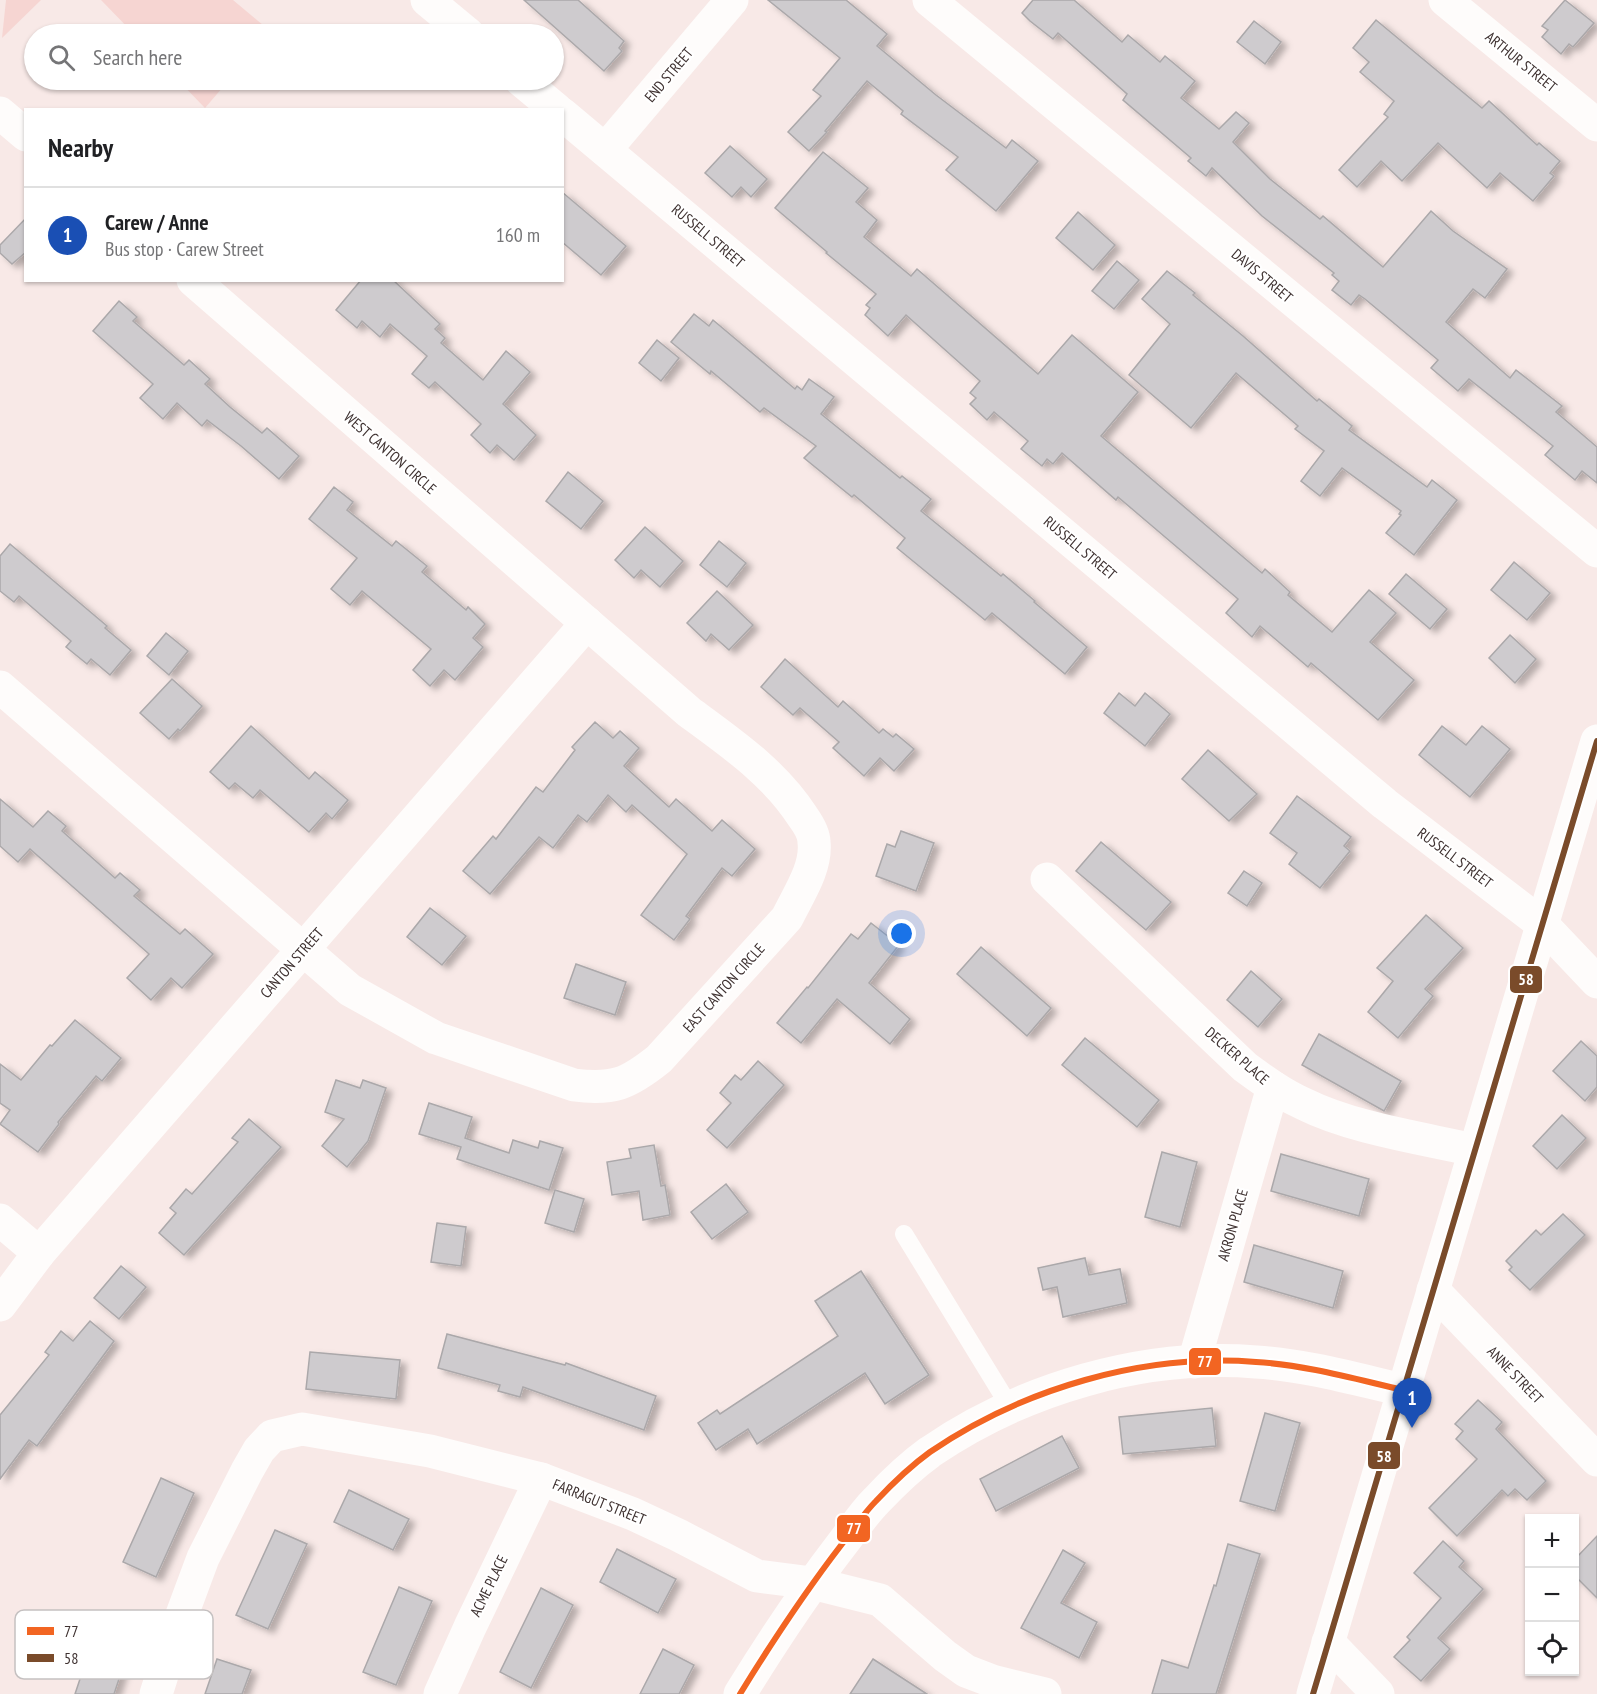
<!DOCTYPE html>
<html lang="en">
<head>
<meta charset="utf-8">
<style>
	:root { --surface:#fff; --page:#f2f2f2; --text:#202124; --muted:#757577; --line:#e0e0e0; --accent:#7f7170 }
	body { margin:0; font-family:"PT Sans Narrow",sans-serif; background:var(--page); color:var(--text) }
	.controls { position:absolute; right:18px; bottom:18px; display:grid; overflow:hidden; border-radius:0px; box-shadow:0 2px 4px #0004 }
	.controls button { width:54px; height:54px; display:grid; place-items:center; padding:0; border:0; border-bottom:2px solid var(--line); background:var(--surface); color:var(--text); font:30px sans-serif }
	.you { position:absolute; left:902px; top:934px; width:21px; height:21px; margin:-15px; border:4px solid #fff; border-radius:50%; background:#1a73e8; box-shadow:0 0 0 9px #1a73e833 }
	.badge { display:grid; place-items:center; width:39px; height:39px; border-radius:50%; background:var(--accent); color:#fff; font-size:20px; font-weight:700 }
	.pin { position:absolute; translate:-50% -50px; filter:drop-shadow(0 2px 3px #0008) }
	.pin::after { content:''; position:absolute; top:32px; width:21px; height:18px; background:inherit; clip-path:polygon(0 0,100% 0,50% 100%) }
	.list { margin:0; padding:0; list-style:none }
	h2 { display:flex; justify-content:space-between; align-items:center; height:78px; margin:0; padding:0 24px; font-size:26px }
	h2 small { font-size:20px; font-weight:400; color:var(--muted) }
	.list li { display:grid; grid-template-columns:39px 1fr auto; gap:18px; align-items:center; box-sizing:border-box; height:96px; padding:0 24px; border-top:2px solid var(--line) }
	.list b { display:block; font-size:22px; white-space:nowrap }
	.list p { margin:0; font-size:20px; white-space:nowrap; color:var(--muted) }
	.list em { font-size:20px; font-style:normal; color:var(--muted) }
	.icon { flex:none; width:33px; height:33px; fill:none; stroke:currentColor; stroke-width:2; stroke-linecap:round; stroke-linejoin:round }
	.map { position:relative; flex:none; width:1597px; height:1694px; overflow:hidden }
	.search { position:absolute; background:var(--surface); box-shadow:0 2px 4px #0004; left:24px; top:24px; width:540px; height:66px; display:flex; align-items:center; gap:15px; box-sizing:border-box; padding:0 21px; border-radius:33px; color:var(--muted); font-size:22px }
	.panel { position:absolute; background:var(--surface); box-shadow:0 2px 4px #0004; left:24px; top:108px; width:540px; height:174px; border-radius:0px }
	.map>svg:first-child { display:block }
</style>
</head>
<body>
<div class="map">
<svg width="1597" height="1694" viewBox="0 0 1597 1694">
	<defs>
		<filter id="shadow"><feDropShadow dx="6" dy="4" stdDeviation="3" flood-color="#0004"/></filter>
	</defs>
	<rect width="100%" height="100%" fill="#f8e9e7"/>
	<g fill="#f6d5d2">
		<path d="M6 0H41L2 38Z"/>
		<path d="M101 0H233L270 31 267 34H134Z"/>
		<path d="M178 80H229L205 108Z"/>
	</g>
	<g fill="#cecbce" stroke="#aba8aa" stroke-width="1.5" filter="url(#shadow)">
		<path d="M524 0H578L624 41 619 48 622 51 604 71Z"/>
		<path d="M768 0H846L887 34 877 46 936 95 1006 148 1012 140 1038 161 996 211 946 170 958 157 901 114 903 111 867 81 825 131 827 132 809 151 788 132 821 96 813 90 840 58Z"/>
		<path d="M1033 0H1074L1122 42 1128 35 1160 62 1165 56 1195 81 1181 98 1219 129 1236 112 1249 123 1233 142 1270 179 1320 219 1323 216 1383 267 1431 211 1453 231 1507 269 1485 298 1473 289 1446 322 1510 378 1516 370 1562 406 1556 412 1597 447V483L1582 471 1575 480 1545 455 1553 446 1469 379 1458 391 1431 368 1438 360 1365 299 1359 295 1351 305 1332 290 1339 281 1332 275 1334 273 1262 216 1212 168 1206 176 1188 161 1191 158 1123 100 1127 94 1058 33 1053 39 1030 21 1022 13Z"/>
		<path d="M1565 0 1594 23 1573 47 1569 44 1561 54 1542 37 1548 30 1542 26Z"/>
		<path d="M1376 20 1482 108 1489 101 1537 145 1539 143 1560 161 1550 173 1554 176 1533 201 1500 173 1487 188 1438 143 1402 181 1381 161 1357 187 1339 170 1388 117 1384 114 1394 101 1360 72 1369 62 1353 48Z"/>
		<path d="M1254 21 1281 42 1265 64 1237 42Z"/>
		<path d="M730 146 767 179 751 197 741 187 732 197 705 173Z"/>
		<path d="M823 152 868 188 856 202 877 220 864 237 911 276 917 269 1038 374 1072 335 1138 392 1101 436 1262 573 1265 569 1290 592 1288 595 1332 632 1369 590 1396 613 1370 642 1414 680 1378 720 1311 663 1308 667 1260 626 1252 637 1226 613 1238 599 1118 497 1116 500 1062 453 1053 464 1047 459 1042 466 1021 449 1028 441 994 412 987 420 970 404 976 398 970 393 980 381 906 315 888 336 865 315 870 308 866 305 876 294 826 253 827 252 775 208Z"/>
		<path d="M562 192 626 246 601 275 562 242Z"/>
		<path d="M1078 212 1115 245 1093 270 1056 238Z"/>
		<path d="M26 218V252L12 264 0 253V245Z"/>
		<path d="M1117 261 1139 280 1114 309 1092 291Z"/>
		<path d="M1167 271 1195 293 1193 295 1243 336 1317 401 1319 399 1352 426 1349 430 1427 487 1432 480 1457 500 1414 555 1386 533 1401 515 1399 514 1401 511 1342 468 1320 496 1301 481 1324 451 1295 429 1298 426 1236 373 1191 428 1129 375 1170 324 1142 299Z"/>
		<path d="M361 280H393L440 324 435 329 445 338 441 343 483 380 506 351 530 372 503 404 536 435 514 460 497 445 490 453 471 435 481 424 435 382 429 388 412 374 427 356 390 324 380 337 362 321 357 328 336 310Z"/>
		<path d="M119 301 137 317 133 321 184 365 189 360 210 379 205 384 230 407 262 433 267 428 299 456 279 479 241 446 207 420 202 426 177 403 163 419 140 398 153 384 93 331Z"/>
		<path d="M694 314 709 326 713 320 795 389 797 386 802 390 809 379 834 397 821 414 900 478 902 476 931 499 921 511 1001 576 1003 574 1035 601 1034 602 1087 647 1065 674 992 613 985 620 897 548 905 538 854 495 852 497 804 458 816 446 764 408 760 412 711 371 710 374 671 342Z"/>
		<path d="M657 340 679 358 661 381 639 363Z"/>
		<path d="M568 472 603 501 581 529 546 501Z"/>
		<path d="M334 487 353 502 347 510 392 546 396 541 427 566 422 572 466 610 468 607 485 624 473 638 483 647 455 680 444 670 430 686 413 670 431 649 362 591 350 605 331 589 357 558 309 519Z"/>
		<path d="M645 527 683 561 660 587 641 570 634 578 615 560Z"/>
		<path d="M719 541 746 563 727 587 700 565Z"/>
		<path d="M10 544 107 626 105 628 131 650 110 675 91 659 87 664 66 647 71 641 19 596 14 602 0 591V556Z"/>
		<path d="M1514 562 1550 593 1527 620 1491 590Z"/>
		<path d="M1406 574 1447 609 1430 629 1389 594Z"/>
		<path d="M717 591 753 625 729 650 711 634 706 641 687 623Z"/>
		<path d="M166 633 188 651 169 675 147 656Z"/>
		<path d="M1510 635 1536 659 1515 683 1489 658Z"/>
		<path d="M785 659 838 707 843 701 879 733 883 729 893 737 896 734 914 749 894 771 880 758 864 776 833 748 839 742 800 708 793 715 761 687Z"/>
		<path d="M172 679 202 706 180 731 178 729 169 739 140 713Z"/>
		<path d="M1119 693 1135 706 1145 693 1170 714 1145 746 1104 713Z"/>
		<path d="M595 722 613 738 620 731 639 748 624 766 669 807 676 799 712 831 722 820 755 849 732 876 722 868 686 916 690 919 674 940 641 915 687 854 632 805 626 812 608 795 587 822 578 815 553 848 539 837 490 894 463 871 493 836 496 839 536 787 543 792 575 750 572 747Z"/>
		<path d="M251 726 309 779 315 772 348 800 332 819 326 813 309 832 260 790 253 798 235 783 229 789 210 772Z"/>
		<path d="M1442 726 1466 745 1482 726 1510 749 1470 797 1419 755Z"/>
		<path d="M1208 750 1257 794 1229 821 1182 779Z"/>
		<path d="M1297 796 1351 837 1344 846 1350 851 1320 888 1289 864 1297 853 1270 833Z"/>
		<path d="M0 799 33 827 48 811 66 826 62 831 115 878 120 873 140 890 134 896 180 934 185 929 213 954 182 988 171 978 151 1000 127 978 149 954 30 849 18 862 0 846Z"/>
		<path d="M901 831 934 843 916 891 876 876 887 844 895 847Z"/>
		<path d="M1101 842 1171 902 1146 930 1076 871Z"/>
		<path d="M1244 871 1262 883 1247 906 1228 893Z"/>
		<path d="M430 908 466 936 442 965 407 937Z"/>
		<path d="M1426 915 1463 948 1425 989 1433 996 1398 1038 1368 1012 1393 981 1377 968Z"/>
		<path d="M871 923 899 945 869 983 910 1019 890 1044 837 999 801 1043 777 1023 807 987 808 988 851 934 858 939Z"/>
		<path d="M981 947 1051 1008 1027 1036 957 974Z"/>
		<path d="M576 964 626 982 615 1015 564 998Z"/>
		<path d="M1251 971 1282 999 1258 1027 1227 1000Z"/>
		<path d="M75 1020 121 1058 102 1081 96 1076 58 1122 59 1124 38 1152 0 1124 10 1110 0 1103V1064L21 1080 50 1045 52 1046Z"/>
		<path d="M1319 1034 1401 1081 1384 1111 1302 1065Z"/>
		<path d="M1085 1038 1159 1100 1137 1127 1062 1065Z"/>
		<path d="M1581 1041 1597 1056V1087L1585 1101 1553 1071Z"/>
		<path d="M758 1061 784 1085 727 1148 707 1130 731 1103 720 1093 735 1075 741 1080Z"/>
		<path d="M336 1080 360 1088 363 1080 386 1088 368 1141 347 1167 322 1146 344 1119 325 1112Z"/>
		<path d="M429 1103 472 1117 465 1138 509 1153 513 1140 538 1148 540 1141 563 1148 549 1190 457 1159 461 1147 419 1134Z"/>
		<path d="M1562 1115 1586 1138 1557 1169 1533 1146Z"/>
		<path d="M249 1119 281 1147 184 1255 159 1233 176 1213 170 1208 186 1189 192 1194 238 1142 232 1138Z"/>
		<path d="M654 1145 661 1186 665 1185 670 1215 643 1220 639 1191 612 1195 607 1162 631 1158 629 1149Z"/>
		<path d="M1162 1152 1197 1162 1180 1227 1145 1217Z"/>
		<path d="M1281 1154 1369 1179 1359 1216 1271 1191Z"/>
		<path d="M726 1184 748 1212 712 1239 691 1212Z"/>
		<path d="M555 1190 584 1199 574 1232 545 1223Z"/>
		<path d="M1563 1214 1585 1235 1530 1290 1509 1270 1512 1267 1506 1261 1536 1230 1541 1235Z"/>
		<path d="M437 1223 466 1227 461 1266 431 1262Z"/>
		<path d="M1254 1245 1343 1271 1333 1308 1244 1282Z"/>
		<path d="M1085 1258 1089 1275 1120 1269 1127 1303 1063 1317 1057 1287 1043 1290 1038 1268Z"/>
		<path d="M121 1266 146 1287 119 1319 94 1298Z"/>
		<path d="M861 1271 929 1375 885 1404 865 1373 757 1444 748 1429 716 1450 698 1423 717 1410 720 1414 838 1336 815 1301Z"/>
		<path d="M90 1321 114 1341 37 1446 29 1440 0 1479V1415L49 1355 45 1352 61 1331 73 1341Z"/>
		<path d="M447 1334 565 1365 566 1363 656 1396 644 1430 523 1387 520 1397 498 1391 500 1385 438 1368Z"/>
		<path d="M310 1352 400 1360 396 1399 306 1389Z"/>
		<path d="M1478 1400 1502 1422 1496 1429 1546 1481 1527 1500 1515 1489 1508 1496 1502 1490 1457 1536 1429 1508 1477 1459 1456 1439 1463 1431 1455 1424Z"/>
		<path d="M1212 1408 1216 1446 1123 1454 1119 1417Z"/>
		<path d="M1265 1413 1300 1423 1275 1511 1240 1501Z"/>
		<path d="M1062 1436 1079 1468 996 1511 980 1479Z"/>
		<path d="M161 1478 194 1493 156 1577 123 1562Z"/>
		<path d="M349 1490 409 1519 393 1550 334 1522Z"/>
		<path d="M275 1530 307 1544 268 1629 236 1615Z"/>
		<path d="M1597 1536V1598L1575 1576V1559Z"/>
		<path d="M1443 1541 1464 1561 1459 1567 1483 1589 1438 1638 1450 1649 1421 1681 1394 1657 1410 1640 1407 1637 1441 1598 1414 1573Z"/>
		<path d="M1228 1544 1260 1554 1216 1694H1152L1162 1660 1188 1668 1214 1585 1216 1586Z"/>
		<path d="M617 1549 676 1579 658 1613 600 1582Z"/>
		<path d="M1063 1550 1085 1563 1061 1603 1097 1622 1079 1658 1021 1628Z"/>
		<path d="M399 1587 432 1601 396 1685 363 1672Z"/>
		<path d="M541 1588 573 1605 531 1688 500 1672Z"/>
		<path d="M101 1616 136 1628 114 1694H75Z"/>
		<path d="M663 1649 694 1665 679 1694H640Z"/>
		<path d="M217 1659 251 1670 242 1694H205Z"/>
		<path d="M873 1659 927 1694H850Z"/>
	</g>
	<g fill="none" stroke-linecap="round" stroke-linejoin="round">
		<path stroke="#fefcfb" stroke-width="18" d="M904 1234 1010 1407"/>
		<g stroke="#fefcfb" stroke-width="33">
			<path d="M427 0 468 34"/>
			<path d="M929 0 1597 551"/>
			<path d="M1445 0 1597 125"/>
			<path d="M521 80 557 110"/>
			<path d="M0 113 26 135"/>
			<path d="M562 114 1385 804 1542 924 1597 982"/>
			<path d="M605 150 732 0"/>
			<path d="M0 687 350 990 436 1038 574 1085C613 1090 628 1084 659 1059L787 918C798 895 817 868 814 842 814 833 808 824 803 817 774 772 731 743 689 712L193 280"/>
			<path d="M1047 879 1245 1067C1264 1081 1282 1094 1304 1104 1352 1128 1421 1138 1474 1150"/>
			<path d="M0 1220 39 1253"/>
			<path d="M1433 1290 1597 1460"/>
			<path d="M0 1305 39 1253 587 623"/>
			<path d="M1194 1362 1273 1087"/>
			<path d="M1328 1642 1378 1694"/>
			<path d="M156 1694 177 1628 203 1558 247 1471 259 1450 272 1436 302 1429 430 1451 541 1479 633 1514 678 1535 757 1576 812 1583 880 1600 945 1656 966 1671 992 1681 1045 1694"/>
			<path d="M440 1694 470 1627 541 1479"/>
			<path d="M740 1694C772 1642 805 1592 842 1544 853 1530 863 1514 876 1501 891 1485 912 1465 930 1452 1022 1389 1143 1353 1256 1362 1306 1365 1355 1379 1403 1390"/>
		</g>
		<path stroke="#fefcfb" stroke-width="33" d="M1313 1694 1597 741"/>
		<defs>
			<path id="bus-1" d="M740 1694C772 1642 805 1592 842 1544 853 1530 863 1514 876 1501 891 1485 912 1465 930 1452 1022 1389 1143 1353 1256 1362 1306 1365 1355 1379 1403 1390"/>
			<path id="bus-2" d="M1313 1694 1597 741"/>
		</defs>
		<use href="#bus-1" stroke="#fff" stroke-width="10"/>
		<use href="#bus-2" stroke="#fff" stroke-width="10"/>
		<use href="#bus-1" stroke="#f26522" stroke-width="6"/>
		<use href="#bus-2" stroke="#7a4b2a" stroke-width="6"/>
	</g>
	<g text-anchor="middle" stroke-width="4.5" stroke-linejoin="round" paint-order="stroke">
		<g font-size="15" fill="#3e3130" stroke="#fff">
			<text transform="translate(1521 62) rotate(39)" y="5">ARTHUR STREET</text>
			<text transform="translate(669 75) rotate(-50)" y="5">END STREET</text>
			<text transform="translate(708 236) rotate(40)" y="5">RUSSELL STREET</text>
			<text transform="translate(1262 276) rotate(40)" y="5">DAVIS STREET</text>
			<text transform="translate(390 453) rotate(41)" y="5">WEST CANTON CIRCLE</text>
			<text transform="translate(1080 548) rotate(40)" y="5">RUSSELL STREET</text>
			<text transform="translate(1455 858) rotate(37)" y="5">RUSSELL STREET</text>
			<text transform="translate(292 963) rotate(-49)" y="5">CANTON STREET</text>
			<text transform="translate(724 988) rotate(-48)" y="5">EAST CANTON CIRCLE</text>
			<text transform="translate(1237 1056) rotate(41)" y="5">DECKER PLACE</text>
			<text transform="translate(1233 1225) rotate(-74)" y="5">AKRON PLACE</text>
			<text transform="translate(1515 1375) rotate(46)" y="5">ANNE STREET</text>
			<text transform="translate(599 1502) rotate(22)" y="5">FARRAGUT STREET</text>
			<text transform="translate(489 1586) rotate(-64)" y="5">ACME PLACE</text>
		</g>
	</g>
	<rect x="15" y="1610" width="198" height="69" rx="9" fill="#fff" stroke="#c5c1c1" stroke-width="1.5"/>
	<rect x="27" y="1627" width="27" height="8" fill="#f26522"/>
	<rect x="27" y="1654" width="27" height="8" fill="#7a4b2a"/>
	<g font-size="16" fill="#3e3130">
		<text x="64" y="1637">77</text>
		<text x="64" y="1664">58</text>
	</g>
	<g stroke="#fff" stroke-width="2">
		<rect x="1509" y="965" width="34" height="29" rx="6" fill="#7a4b2a"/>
		<rect x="1188" y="1347" width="34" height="29" rx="6" fill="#f26522"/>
		<rect x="1367" y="1441" width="34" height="29" rx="6" fill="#7a4b2a"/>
		<rect x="836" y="1514" width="35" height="29" rx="6" fill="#f26522"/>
	</g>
	<g font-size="16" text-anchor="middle" font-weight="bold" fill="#fff">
		<text x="1526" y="985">58</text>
		<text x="1205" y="1367">77</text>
		<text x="1384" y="1462">58</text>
		<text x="854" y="1534">77</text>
	</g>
</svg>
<div class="controls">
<button>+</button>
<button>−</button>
<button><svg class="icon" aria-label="locate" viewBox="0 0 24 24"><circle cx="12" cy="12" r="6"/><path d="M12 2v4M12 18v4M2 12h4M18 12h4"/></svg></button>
</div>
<div class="you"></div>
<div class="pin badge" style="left:1412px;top:1428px;background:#1a4fb4">1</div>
<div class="search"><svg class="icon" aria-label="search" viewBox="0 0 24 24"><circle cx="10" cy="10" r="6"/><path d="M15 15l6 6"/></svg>Search here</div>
<section class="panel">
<h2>Nearby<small></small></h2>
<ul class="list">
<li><span class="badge" style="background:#1a4fb4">1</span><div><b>Carew / Anne</b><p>Bus stop · Carew Street</p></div><em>160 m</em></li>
</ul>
</section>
</div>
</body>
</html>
